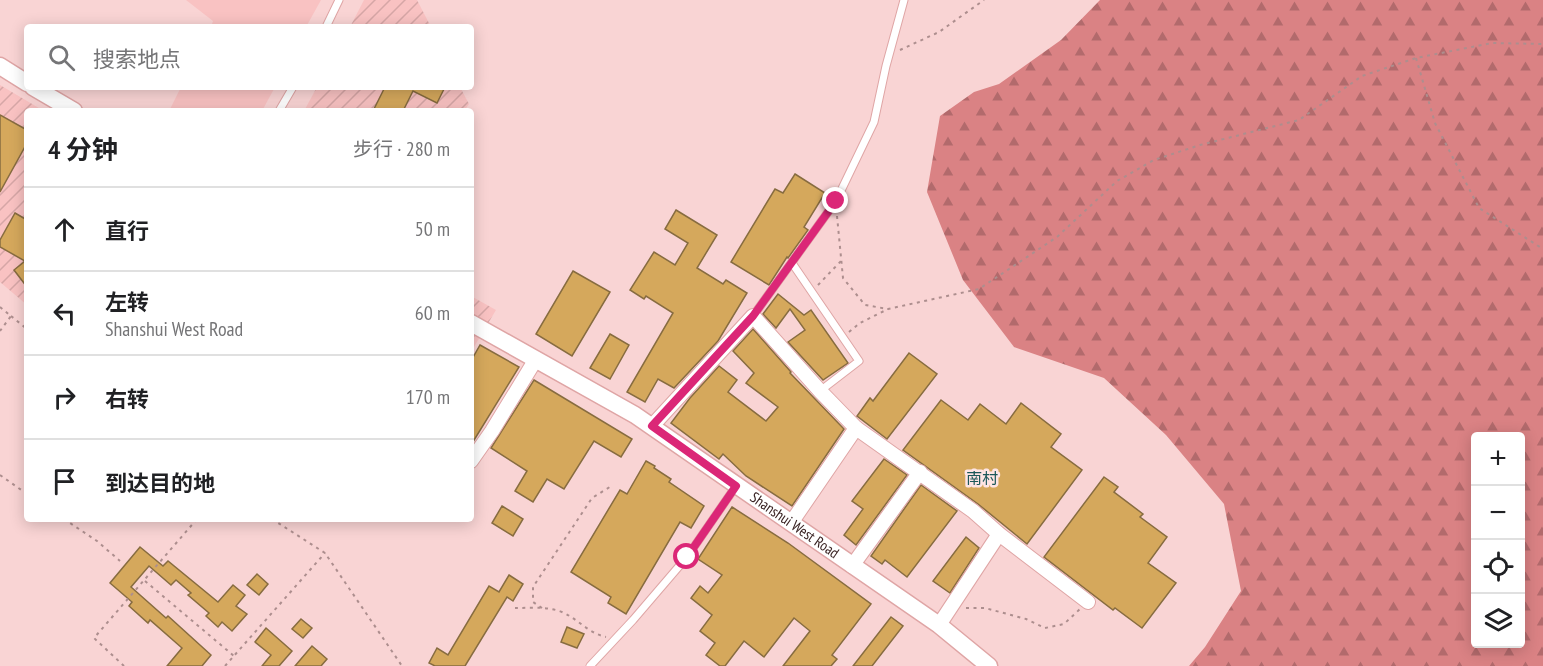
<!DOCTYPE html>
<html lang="zh">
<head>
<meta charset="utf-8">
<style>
	:root { --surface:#fff; --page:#f2f2f2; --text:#202124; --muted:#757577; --line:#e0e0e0 }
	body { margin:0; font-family:"PT Sans Narrow","Noto Sans SC",sans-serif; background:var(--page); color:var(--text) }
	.controls { position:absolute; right:18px; bottom:18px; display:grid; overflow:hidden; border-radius:6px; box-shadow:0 3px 15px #0003 }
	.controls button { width:54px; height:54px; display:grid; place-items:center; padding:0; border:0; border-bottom:2px solid var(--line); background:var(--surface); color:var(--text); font:30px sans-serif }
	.stop { position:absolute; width:18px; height:18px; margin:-14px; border:4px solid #db2777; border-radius:50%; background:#fff }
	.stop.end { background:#db2777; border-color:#fff; box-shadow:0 2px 6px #0008 }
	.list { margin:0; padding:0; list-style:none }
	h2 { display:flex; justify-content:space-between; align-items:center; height:78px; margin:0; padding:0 24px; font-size:26px }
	h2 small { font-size:20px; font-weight:400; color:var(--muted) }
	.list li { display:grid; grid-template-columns:39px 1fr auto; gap:18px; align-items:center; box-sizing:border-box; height:84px; padding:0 24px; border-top:2px solid var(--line) }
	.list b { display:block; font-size:22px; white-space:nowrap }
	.list p { margin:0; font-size:20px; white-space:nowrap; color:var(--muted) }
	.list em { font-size:20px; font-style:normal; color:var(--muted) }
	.icon { flex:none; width:33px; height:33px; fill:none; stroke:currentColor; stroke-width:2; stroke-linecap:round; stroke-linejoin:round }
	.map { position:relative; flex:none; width:1543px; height:666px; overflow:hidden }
	.search { position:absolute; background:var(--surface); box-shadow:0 3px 15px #0003; left:24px; top:24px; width:450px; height:66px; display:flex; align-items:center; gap:15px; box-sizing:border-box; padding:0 21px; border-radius:6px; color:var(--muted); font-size:22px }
	.panel { position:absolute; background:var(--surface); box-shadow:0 3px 15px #0003; left:24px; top:108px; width:450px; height:414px; border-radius:6px }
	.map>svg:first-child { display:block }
</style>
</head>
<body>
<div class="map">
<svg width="1543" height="666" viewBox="0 0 1543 666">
	<defs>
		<pattern id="industrial-furrows" width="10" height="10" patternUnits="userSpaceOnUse" patternTransform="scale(1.5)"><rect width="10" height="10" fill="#f9c2c2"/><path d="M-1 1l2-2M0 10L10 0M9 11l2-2" fill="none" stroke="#d6a6a6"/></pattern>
		<pattern id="forest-firs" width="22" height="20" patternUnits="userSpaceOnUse" patternTransform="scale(1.5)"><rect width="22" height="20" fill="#da8284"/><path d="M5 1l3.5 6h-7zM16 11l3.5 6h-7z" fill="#b26a6c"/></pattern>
	</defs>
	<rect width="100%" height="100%" fill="#f9d4d4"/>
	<g fill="#f9c2c2">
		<path d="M186 0H321L306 27H211L213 21Z"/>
		<path d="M181 87H275L262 111H169Z"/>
	</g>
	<g fill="url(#industrial-furrows)">
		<path d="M364 0H417L431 27H350Z"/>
		<path d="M0 85 44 111H27V305L0 282Z"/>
		<path d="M317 87H460L469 104 464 111H304Z"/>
		<path d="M471 296 496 310 471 352Z"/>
	</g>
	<path fill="url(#forest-firs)" fill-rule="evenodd" d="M1100 0H1543V666H1189L1205 647 1241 591 1224 504 1166 435 1104 378 1014 347 963 280 927 192 940 116 974 92 999 84 1061 40ZM1476 436H1520V644H1476Z"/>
	<g fill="#d5a85c" stroke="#876c40" stroke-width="1.5">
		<path d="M385 87H445L437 103 413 91 403 111H373Z"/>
		<path d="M0 115 27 130V143L0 192Z"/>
		<path d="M795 174 825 193 804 227 808 230 788 258 787 257 769 285 731 262 775 189 783 193Z"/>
		<path d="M676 210 717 235 697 268 723 284 726 280 747 293 718 341 674 388 658 379 645 402 627 392 673 313 646 296 644 299 630 290 654 252 675 265 688 243 665 229Z"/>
		<path d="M15 213 27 220V287L14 270 25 261 0 247V240Z"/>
		<path d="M573 271 610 292 572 356 536 334Z"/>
		<path d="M778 294 804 315 811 310 848 363 823 380 788 342 805 330 790 309 776 328 763 314Z"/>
		<path d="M753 329 791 372 790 373 844 429 792 506 746 476 723 454 719 459 671 423 690 398 719 366 737 380 728 392 766 421 778 407 746 383 754 373 733 351Z"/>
		<path d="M610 334 629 345 610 379 590 368Z"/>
		<path d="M480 345 519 367 471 445V361Z"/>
		<path d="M909 353 937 374 887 439 857 416 870 398 873 401Z"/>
		<path d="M534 380 632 439 621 457 594 441 564 489 547 479 533 502 515 491 527 471 491 448Z"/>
		<path d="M941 400 968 420 980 404 1006 424 1021 403 1061 434 1051 447 1082 470 1027 544 978 504 903 450Z"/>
		<path d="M884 459 907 475 856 545 844 535 863 509 852 501Z"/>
		<path d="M646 461 655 466 654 468 671 479 669 482 704 506 691 528 680 522 626 614 608 603 611 597 571 572 620 490 627 494Z"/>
		<path d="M1104 477 1118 487 1114 492 1143 514 1140 517 1167 537 1148 563 1176 583 1142 628 1115 608 1113 610 1044 557Z"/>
		<path d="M921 485 957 511 907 577 885 560 882 564 871 556Z"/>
		<path d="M502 506 523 519 513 536 492 523Z"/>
		<path d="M732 507 788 543 871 604 832 655 837 659 831 666H783L810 631 794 618 764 657 744 641 725 666H720L706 655 715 643 700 631 712 615 691 598 700 586 708 593 722 575 698 559Z"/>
		<path d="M966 537 979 548 950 593 933 581Z"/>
		<path d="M140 547 163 566 168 561 218 602 233 585 245 595 236 606 247 614 232 631 222 622 218 627 206 616 209 613 188 595 191 593 176 580 171 585 149 566 131 587 166 618 168 616 211 655 202 666H167L182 648 150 620 148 623 129 606 132 602 110 583Z"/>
		<path d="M257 574 268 584 259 595 247 585Z"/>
		<path d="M509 575 523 584 513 601 507 597 465 666H435L429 663 437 648 448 655 489 586 499 592Z"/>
		<path d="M891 617 903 626 872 666H853Z"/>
		<path d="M301 619 312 628 303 638 292 629Z"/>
		<path d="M567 627 584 634 577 648 561 642Z"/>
		<path d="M266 628 292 651 279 666H262L271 655 255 642Z"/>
		<path d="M312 646 327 659 321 666H295Z"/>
	</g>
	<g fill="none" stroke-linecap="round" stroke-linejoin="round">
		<defs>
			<g id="service">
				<path d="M326 27 339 0"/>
				<path d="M279 111 293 87"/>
				<path d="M792 263 859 361 820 391"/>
				<path d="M753 316 836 201 874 122 886 66 904 0"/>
				<path d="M590 666 633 620 687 557 736 486"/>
			</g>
			<g id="minor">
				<path d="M652 426 753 316 820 391 856 428"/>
				<path d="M471 461 492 431 536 359"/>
				<path d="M791 523 856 428 973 511 999 534 1088 602"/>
				<path d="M852 566 920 472"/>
				<path d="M939 625 999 534"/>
			</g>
			<g id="tertiary">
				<path d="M0 66 27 83"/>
				<path d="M33 87 74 111"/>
				<path id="s1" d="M471 323 635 415 939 625 989 666"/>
			</g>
		</defs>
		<use href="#service" stroke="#dfa5a5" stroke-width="9"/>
		<use href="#minor" stroke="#dfa5a5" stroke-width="16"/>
		<use href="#tertiary" stroke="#dfa5a5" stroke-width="19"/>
		<g stroke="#ad8e8e" stroke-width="2" stroke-dasharray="3 4.5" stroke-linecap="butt">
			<path d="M900 50 939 32 984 0"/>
			<path d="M1416 58 1435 123 1479 208 1543 249"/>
			<path d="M837 216 843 278 865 305 888 309 979 289 1057 237 1117 181 1154 160 1200 145 1299 120 1362 76 1416 58 1492 43 1543 44"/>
			<path d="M818 285 841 261"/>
			<path d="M0 307 11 316 0 331"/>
			<path d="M11 316 27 329"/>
			<path d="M849 332 860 323 888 309"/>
			<path d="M0 475 27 494"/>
			<path d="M64 519 97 541 120 561"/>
			<path d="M272 519 325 553 402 666"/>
			<path d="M145 581 234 656"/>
			<path d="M515 608C530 608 547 606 562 612 578 619 588 633 606 637"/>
			<path d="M542 608 533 602V587L592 498 613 485"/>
			<path d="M966 608H985L1026 619 1045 628 1064 624 1080 609"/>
			<path d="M124 666 94 638 197 519"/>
			<path d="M225 666 325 553"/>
		</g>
		<use href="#service" stroke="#fff" stroke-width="7"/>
		<use href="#minor" stroke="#fff" stroke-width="14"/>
		<use href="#tertiary" stroke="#fff" stroke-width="16"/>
	</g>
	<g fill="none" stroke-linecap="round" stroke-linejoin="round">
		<path stroke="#db2777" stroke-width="8" d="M687 557 736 486 652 426 753 316 836 201"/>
	</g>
	<g text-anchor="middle" stroke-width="5" stroke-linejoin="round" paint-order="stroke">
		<g font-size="15" fill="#382222" stroke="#fee5e4">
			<text dy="5" stroke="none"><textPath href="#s1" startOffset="382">Shanshui West Road</textPath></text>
		</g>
		<g font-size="16" fill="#1c585a" stroke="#fee5e4">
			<text x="982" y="484">南村</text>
		</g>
	</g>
</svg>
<div class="controls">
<button>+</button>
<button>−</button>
<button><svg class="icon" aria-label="locate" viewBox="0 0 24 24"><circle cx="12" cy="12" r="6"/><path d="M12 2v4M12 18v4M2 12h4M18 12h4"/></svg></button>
<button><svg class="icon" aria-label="layers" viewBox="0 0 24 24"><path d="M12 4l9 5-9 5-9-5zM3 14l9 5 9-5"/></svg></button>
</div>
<div class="stop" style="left:687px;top:557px"></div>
<div class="stop end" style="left:836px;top:201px"></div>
<div class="search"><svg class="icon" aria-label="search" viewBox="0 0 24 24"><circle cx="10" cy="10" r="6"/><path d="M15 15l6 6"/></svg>搜索地点</div>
<section class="panel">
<h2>4 分钟<small>步行 · 280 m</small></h2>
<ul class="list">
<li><svg class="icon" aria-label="ahead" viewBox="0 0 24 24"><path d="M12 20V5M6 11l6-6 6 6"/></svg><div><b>直行</b></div><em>50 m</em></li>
<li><svg class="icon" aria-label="left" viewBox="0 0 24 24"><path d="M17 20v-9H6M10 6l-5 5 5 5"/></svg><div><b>左转</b><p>Shanshui West Road</p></div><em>60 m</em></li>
<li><svg class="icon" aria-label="right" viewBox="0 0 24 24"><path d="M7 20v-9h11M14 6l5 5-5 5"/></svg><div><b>右转</b></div><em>170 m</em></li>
<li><svg class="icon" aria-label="arrive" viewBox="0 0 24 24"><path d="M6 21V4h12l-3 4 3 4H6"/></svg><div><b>到达目的地</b></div></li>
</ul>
</section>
</div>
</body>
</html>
